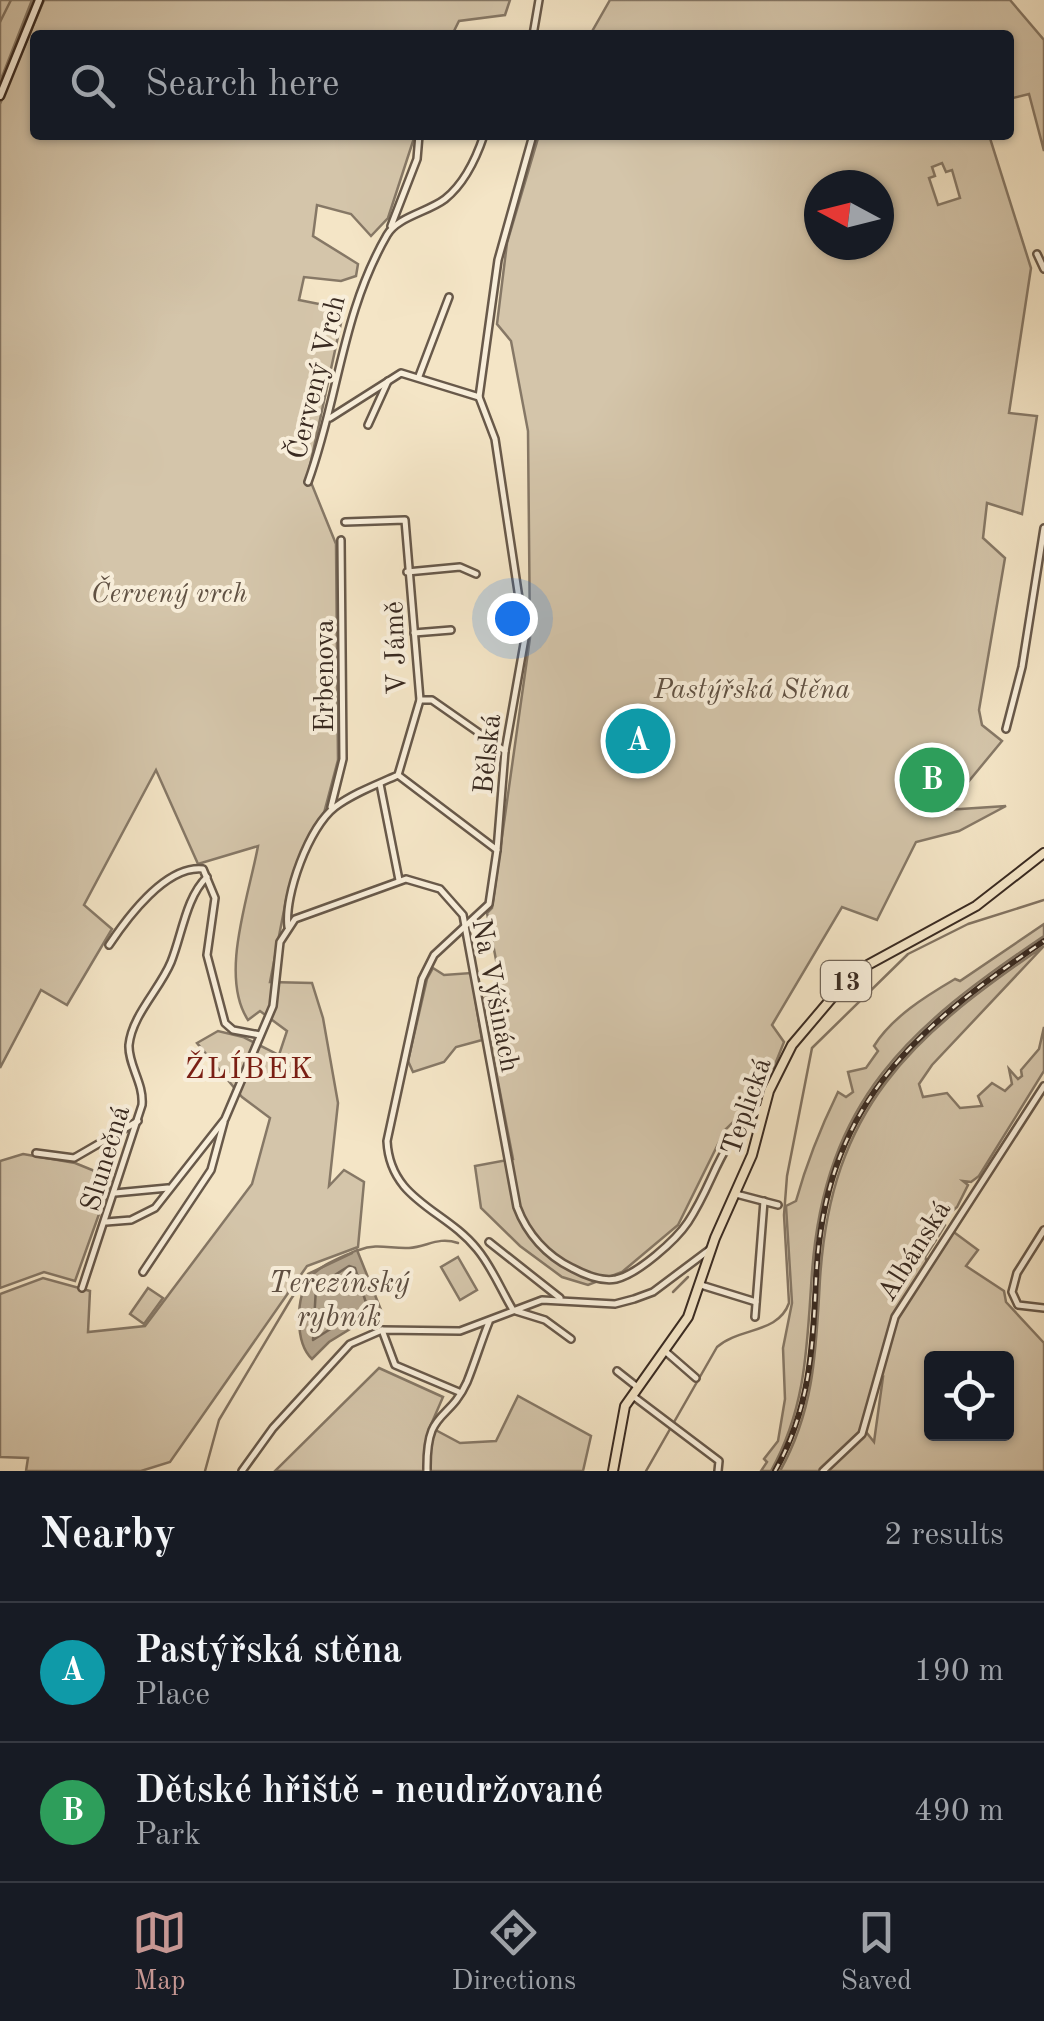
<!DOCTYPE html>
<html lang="en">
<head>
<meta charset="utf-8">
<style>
	:root { --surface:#171b24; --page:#20242c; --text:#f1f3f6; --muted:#9ea1a6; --line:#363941; --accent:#c59692 }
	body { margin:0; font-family:"Old Standard TT",serif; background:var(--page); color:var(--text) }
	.controls { position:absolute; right:30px; bottom:30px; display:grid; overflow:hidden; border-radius:10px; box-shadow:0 2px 8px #0004 }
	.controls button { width:90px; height:90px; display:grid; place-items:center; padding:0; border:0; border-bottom:2px solid var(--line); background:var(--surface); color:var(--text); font:50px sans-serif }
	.compass { position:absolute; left:804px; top:170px; width:90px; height:90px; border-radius:50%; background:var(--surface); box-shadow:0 2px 8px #0004; rotate:277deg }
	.you { position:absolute; left:512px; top:618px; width:35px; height:35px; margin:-25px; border:8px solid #fff; border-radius:50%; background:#1a73e8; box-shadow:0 0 0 15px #1a73e833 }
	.badge { display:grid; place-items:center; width:65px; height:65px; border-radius:50%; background:var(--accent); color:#fff; font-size:32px; font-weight:700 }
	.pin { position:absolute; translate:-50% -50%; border:5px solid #fff; box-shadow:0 2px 10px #0006 }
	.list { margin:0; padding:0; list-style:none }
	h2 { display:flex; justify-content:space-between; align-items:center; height:130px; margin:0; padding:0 40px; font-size:42px }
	h2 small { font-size:32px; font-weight:400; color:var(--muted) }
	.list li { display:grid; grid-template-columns:65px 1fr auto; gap:30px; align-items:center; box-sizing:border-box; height:140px; padding:0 40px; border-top:2px solid var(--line) }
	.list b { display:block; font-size:38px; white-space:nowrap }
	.list p { margin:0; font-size:32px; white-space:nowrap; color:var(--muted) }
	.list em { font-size:32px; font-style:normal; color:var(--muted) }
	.icon { flex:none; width:55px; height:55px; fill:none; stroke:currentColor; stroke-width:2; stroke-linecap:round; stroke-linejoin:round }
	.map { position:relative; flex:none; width:1044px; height:1471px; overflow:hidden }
	.search { position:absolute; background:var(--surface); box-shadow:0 2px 8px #0004; left:30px; right:30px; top:30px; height:110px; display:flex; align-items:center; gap:25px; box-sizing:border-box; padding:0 35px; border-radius:10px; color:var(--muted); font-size:38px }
	.sheet { height:410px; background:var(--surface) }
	nav { display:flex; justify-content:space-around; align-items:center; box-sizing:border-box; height:140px; border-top:2px solid var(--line); background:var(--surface); font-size:28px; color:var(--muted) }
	nav a { display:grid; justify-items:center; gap:5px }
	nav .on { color:var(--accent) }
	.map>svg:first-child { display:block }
</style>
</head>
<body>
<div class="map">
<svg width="1044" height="1471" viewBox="0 0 1044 1471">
	<rect width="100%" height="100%" fill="#f4e5c6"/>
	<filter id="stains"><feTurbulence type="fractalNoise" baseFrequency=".002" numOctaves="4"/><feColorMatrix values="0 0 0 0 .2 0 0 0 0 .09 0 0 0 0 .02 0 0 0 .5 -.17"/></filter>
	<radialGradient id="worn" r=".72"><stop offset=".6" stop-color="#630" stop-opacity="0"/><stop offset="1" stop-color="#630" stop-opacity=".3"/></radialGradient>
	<g fill="#d4c5aa" stroke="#867866" stroke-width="2.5" fill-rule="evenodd">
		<path d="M0 0H32L0 82Z"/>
		<path d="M44 0H510L505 15 459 21 452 35H35V135H415L388 218 371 236 351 214 317 205 313 236 358 264 356 276 341 281 304 277 299 300 344 309 308 475 336 544 338 760 324 813 286 900 270 982 312 983 323 1018 338 1103 329 1186 344 1170 364 1182 358 1247 307 1266 170 1462 141 1471H26L28 1458 0 1457V1294L43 1278 90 1291 88 1332 145 1326 252 1184 270 1118 242 1097 197 1043 218 1031 243 1037 279 1055 287 1031 260 1011 248 1020C219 976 249 896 258 846L198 864 156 770 84 905 112 929 67 1005 41 990 0 1068V104Z"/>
		<path d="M610 0H1010L1044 40V151L1029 94 1009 99V35H590Z"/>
		<path d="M539 135H989L1031 268 1009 413 1037 416 1022 514 987 503 983 538 1005 558 979 710 982 725 1002 741 945 810 1006 806 959 831 916 842 877 920 842 907 772 1025 784 1042 764 1092 725 1130 678 1225 622 1272 588 1285 562 1277 520 1246 481 1208 475 1166 513 1159 482 999 502 991 487 913 492 908 530 638 528 431 511 341 497 324 507 243ZM942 163 946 172 952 170 960 198 938 205 929 178 935 176 932 167ZM819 185H879V245H819Z"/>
		<path d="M1044 924V936C909 1027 825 1099 812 1272 807 1344 807 1406 771 1471H761L767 1462 764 1459 778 1441 785 1399 783 1348 792 1303 786 1206 796 1201C807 1161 820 1129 838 1092L846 1097 853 1092 848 1072 866 1068 878 1051 874 1046C892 1017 926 996 955 979L960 981Z"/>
		<path d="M1044 946 932 1065 919 1084 923 1097 947 1093 960 1108 982 1106 978 1096 992 1083 1005 1091 1012 1084 1009 1069 1018 1079 1022 1076 1021 1070 1039 1049 1044 1027V1071L979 1176 971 1182 963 1181 968 1185 957 1207 942 1220 945 1225 939 1235 936 1226 925 1222 922 1232 926 1235 932 1231 936 1240 925 1257 928 1264 951 1230 978 1250 966 1266 1004 1291 1006 1302 1044 1343V1471H780C815 1409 816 1348 820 1279 831 1107 911 1037 1044 946ZM932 1358H1006V1434H932ZM883 1377 874 1442 863 1428 875 1379Z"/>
		<path d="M433 968 444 975 471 973 482 1040 456 1047 444 1062 413 1072 408 1061 427 979Z"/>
		<path d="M23 1154 75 1163 112 1178 75 1281 44 1272 0 1288V1161Z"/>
		<path d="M458 1257 477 1290 460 1300 441 1267Z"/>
		<path d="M148 1288 163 1298 144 1324 130 1314Z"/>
		<path d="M379 1368 443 1397 430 1427 460 1443 496 1441 518 1396 591 1436 583 1471H275Z"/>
	</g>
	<path fill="#b4a58e" stroke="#837462" stroke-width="2.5" d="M357 1250 381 1310 329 1342 312 1359C295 1343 295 1298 310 1278 319 1265 343 1257 357 1250Z"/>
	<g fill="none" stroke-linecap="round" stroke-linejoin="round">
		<path stroke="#766858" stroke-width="2.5" d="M349 1266 355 1268 367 1306 313 1340 316 1287Z"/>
		<g stroke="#837462" stroke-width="2.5">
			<path d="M0 22 11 0"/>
			<path d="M359 1250C377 1243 391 1249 409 1248 427 1247 438 1236 458 1243"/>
			<path d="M673 1292 688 1277"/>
			<path d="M205 1471 219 1420 291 1299 308 1274 352 1253"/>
			<path d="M646 1471 717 1347C740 1327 778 1334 789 1303L784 1215 787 1176 812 1048 908 954 968 924 1044 900"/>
		</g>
		<defs>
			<g id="street">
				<path d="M533 35 539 0"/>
				<path d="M391 226 417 159 419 135"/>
				<path d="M1037 254 1044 269"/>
				<path d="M419 376 449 297"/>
				<path d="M330 418 401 373 479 397"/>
				<path d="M368 425 388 381"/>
				<path d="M308 482C339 397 341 315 387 235 397 217 428 212 445 199 465 183 476 159 484 135"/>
				<path d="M407 572 460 567 476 574"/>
				<path d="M414 633 451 630"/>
				<path d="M420 700H432L505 751"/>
				<path d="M1006 729 1022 667 1044 528"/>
				<path d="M398 775 497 850"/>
				<path d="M380 784 399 880"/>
				<path d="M331 807 343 759 341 540"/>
				<path d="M288 927C284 895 309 827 335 807 354 793 376 785 398 775L420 700 405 520 345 522"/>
				<path d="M109 945C127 918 166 865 203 869L215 898 207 955 225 1023 233 1030 260 1035"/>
				<path d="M36 1153 74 1158 138 1121"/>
				<path d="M115 1193 168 1188"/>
				<path d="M736 1194 778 1205"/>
				<path d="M106 1222 131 1220 155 1208 225 1119 273 1006 280 942 295 919 406 879 440 889 463 915 517 1207C527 1234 547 1256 572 1268 585 1275 601 1282 616 1279 638 1274 676 1240 688 1222 717 1178 716 1145 762 1108"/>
				<path d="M1044 1230 1017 1273 1012 1292 1018 1305 1044 1308"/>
				<path d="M489 1242 560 1298"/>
				<path d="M143 1272 211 1170 224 1122"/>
				<path d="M701 1285 756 1302"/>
				<path d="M82 1288 142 1105C144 1083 128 1065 129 1045 132 1015 160 989 171 962 182 935 186 897 207 877"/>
				<path d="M513 1310C501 1290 492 1267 477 1249 445 1209 390 1201 387 1141L422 979 434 955 489 904 497 850 505 751 525 638 495 439 479 397 498 260 533 135"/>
				<path d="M516 1311 545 1320 571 1339"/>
				<path d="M755 1317 764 1201"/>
				<path d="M382 1330 395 1365 459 1392"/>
				<path d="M665 1351 696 1378"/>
				<path d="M617 1371 636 1386"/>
				<path d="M633 1396 719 1461 718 1471"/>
				<path d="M242 1471 273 1428 350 1344 382 1330 460 1331 542 1300 615 1304 634 1299 653 1292 709 1250"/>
				<path d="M427 1471C426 1407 448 1424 467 1382 475 1362 481 1342 489 1322"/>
				<path d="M823 1471 862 1434 895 1317 1044 1086"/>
			</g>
			<path id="secondary" d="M0 96 39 0"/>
			<path id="primary" d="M613 1471 625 1406 688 1317 715 1238 752 1155 769 1091 792 1045 853 973 976 906 1044 853"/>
		</defs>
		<use href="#street" stroke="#68594a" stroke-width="10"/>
		<use href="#secondary" stroke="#392a21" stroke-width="11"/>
		<use href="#primary" stroke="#392a21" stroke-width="12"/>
		<use href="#street" stroke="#f8eeda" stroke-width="5"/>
		<use href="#secondary" stroke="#f8eeda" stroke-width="6"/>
		<use href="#primary" stroke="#f4e5c6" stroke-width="8"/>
		<defs>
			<path id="rail" d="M775 1471C810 1409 813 1348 816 1279 824 1107 911 1031 1044 941"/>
		</defs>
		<use href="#rail" stroke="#392a21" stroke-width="6"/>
		<use href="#rail" stroke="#f8eeda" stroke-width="2.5" stroke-dasharray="8" stroke-linecap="butt"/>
	</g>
	<g text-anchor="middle" stroke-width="8" stroke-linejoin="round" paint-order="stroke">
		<rect fill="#f8eeda" stroke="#726558" stroke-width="2.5" x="821" y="961" width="50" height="40" rx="8"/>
		<g font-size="25" font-weight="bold" fill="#392a21">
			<text x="846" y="990">13</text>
		</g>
		<g font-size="28" fill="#392a21" stroke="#f8eeda">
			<text transform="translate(315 377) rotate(-76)" y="10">Červený Vrch</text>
			<text transform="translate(394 648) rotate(-92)" y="10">V Jámě</text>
			<text transform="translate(323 676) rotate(-90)" y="10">Erbenova</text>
			<text transform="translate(486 754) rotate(-84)" y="10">Bělská</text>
			<text transform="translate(497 995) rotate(79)" y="10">Na Výšinách</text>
			<text transform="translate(745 1106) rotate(-71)" y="10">Teplická</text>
			<text transform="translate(104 1158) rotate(-73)" y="10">Slunečná</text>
			<text transform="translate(913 1250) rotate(-58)" y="10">Albánská</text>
		</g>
		<g font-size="28" font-style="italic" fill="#605143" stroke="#f8eeda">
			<text x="169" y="602">Červený vrch</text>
			<text x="752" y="698">Pastýřská Stěna</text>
		</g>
		<g font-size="30" letter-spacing="2.5" fill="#7a1f14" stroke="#f8eeda">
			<text x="250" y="1078">ŽLÍBEK</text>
		</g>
		<g font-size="30" font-style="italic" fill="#5e4f42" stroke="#f8eeda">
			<text x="339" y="1292">Terezínský<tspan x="339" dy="34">rybník</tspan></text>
		</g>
	</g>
	<rect width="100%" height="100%" filter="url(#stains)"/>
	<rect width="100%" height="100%" fill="url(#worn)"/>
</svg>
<div class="controls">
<button><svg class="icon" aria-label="locate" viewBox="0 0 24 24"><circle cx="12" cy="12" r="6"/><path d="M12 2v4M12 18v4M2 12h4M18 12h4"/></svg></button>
</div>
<svg class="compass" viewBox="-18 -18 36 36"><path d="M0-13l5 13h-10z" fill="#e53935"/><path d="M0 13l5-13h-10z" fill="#9ea1a6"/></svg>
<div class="you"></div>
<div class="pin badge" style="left:638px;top:741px;background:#0f9aa8">A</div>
<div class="pin badge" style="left:932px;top:780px;background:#2e9e5b">B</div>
<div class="search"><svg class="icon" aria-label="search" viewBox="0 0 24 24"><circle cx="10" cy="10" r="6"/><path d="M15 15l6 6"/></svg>Search here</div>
</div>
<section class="sheet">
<h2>Nearby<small>2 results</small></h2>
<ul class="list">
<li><span class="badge" style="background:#0f9aa8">A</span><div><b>Pastýřská stěna</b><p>Place</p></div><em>190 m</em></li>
<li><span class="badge" style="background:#2e9e5b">B</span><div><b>Dětské hřiště - neudržované</b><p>Park</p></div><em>490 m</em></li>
</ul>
</section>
<nav>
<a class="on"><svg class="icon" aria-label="map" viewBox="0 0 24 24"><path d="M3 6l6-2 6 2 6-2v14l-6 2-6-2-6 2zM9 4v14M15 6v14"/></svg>Map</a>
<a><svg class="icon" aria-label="directions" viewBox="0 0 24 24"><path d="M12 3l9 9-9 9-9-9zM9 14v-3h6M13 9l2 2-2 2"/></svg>Directions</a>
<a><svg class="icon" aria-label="saved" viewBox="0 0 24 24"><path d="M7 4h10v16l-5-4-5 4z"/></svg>Saved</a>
</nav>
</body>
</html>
